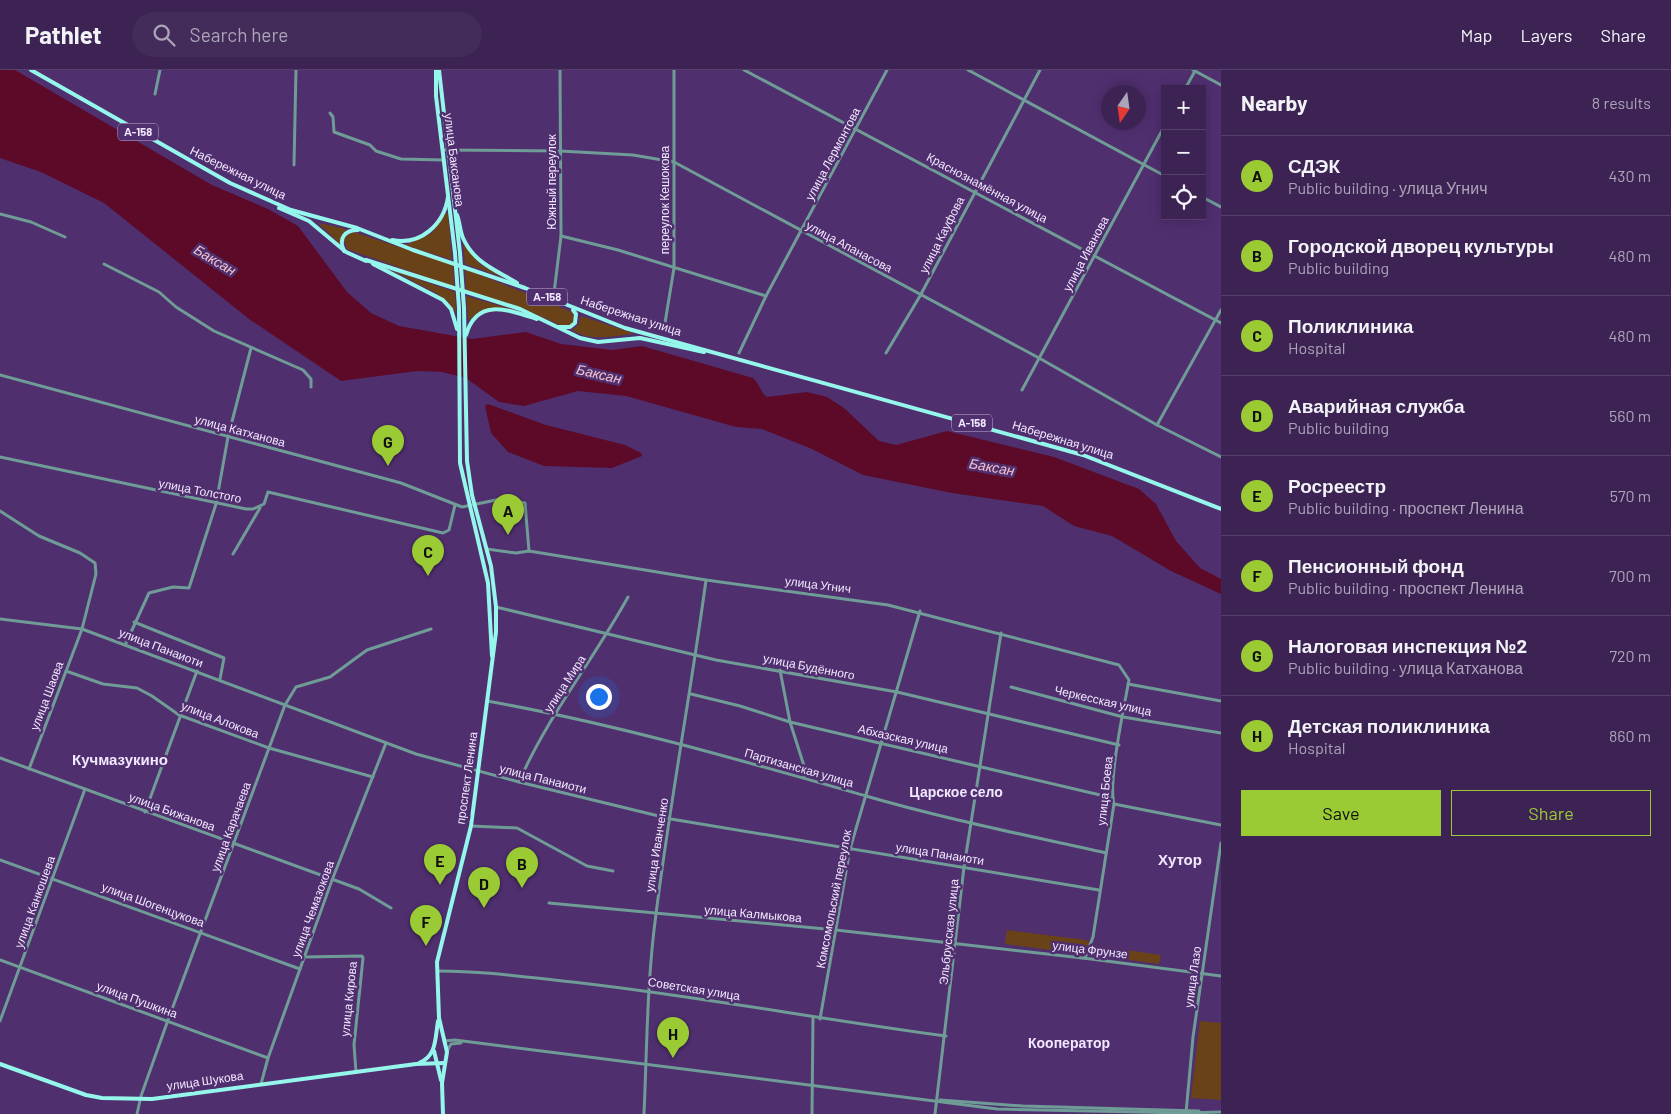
<!DOCTYPE html>
<html lang="en">
<head>
<meta charset="utf-8">
<style>
	:root { --surface:#3c2353; --page:#432b5a; --text:#f1f3f6; --muted:#aca4b8; --line:#55406a; --accent:#9acb34 }
	body { margin:0; font-family:Barlow,sans-serif; background:var(--page); color:var(--text) }
	.controls { position:absolute; right:15px; top:15px; display:grid; overflow:hidden; border-radius:0px; box-shadow:0 2px 12px #0003 }
	.controls button { width:45px; height:45px; display:grid; place-items:center; padding:0; border:0; border-bottom:1px solid var(--line); background:var(--surface); color:var(--text); font:25px sans-serif }
	.compass { position:absolute; left:1101px; top:15px; width:45px; height:45px; border-radius:50%; background:var(--surface); box-shadow:0 2px 12px #0003; rotate:193deg }
	.you { position:absolute; left:598px; top:626px; width:18px; height:18px; margin:-12px; border:4px solid #fff; border-radius:50%; background:#1a73e8; box-shadow:0 0 0 8px #1a73e833 }
	.badge { display:grid; place-items:center; width:32px; height:32px; border-radius:50%; background:var(--accent); color:#111; font-size:16px; font-weight:700 }
	.pin { position:absolute; translate:-50% -41px; filter:drop-shadow(0 1px 2px #0008) }
	.pin::after { content:''; position:absolute; top:26px; width:18px; height:15px; background:inherit; clip-path:polygon(0 0,100% 0,50% 100%) }
	.list { margin:0; padding:0; list-style:none }
	h2 { display:flex; justify-content:space-between; align-items:center; height:65px; margin:0; padding:0 20px; font-size:21px }
	h2 small { font-size:16px; font-weight:400; color:var(--muted) }
	.list li { display:grid; grid-template-columns:32px 1fr auto; gap:15px; align-items:center; box-sizing:border-box; height:80px; padding:0 20px; border-top:1px solid var(--line) }
	.list b { display:block; font-size:19px; white-space:nowrap }
	.list p { margin:0; font-size:16px; white-space:nowrap; color:var(--muted) }
	.list em { font-size:16px; font-style:normal; color:var(--muted) }
	.actions { display:flex; gap:10px; padding:15px 20px }
	.actions a { flex:1; padding:11px 0; border:1px solid var(--accent); border-radius:0px; text-align:center; font-size:18px; color:var(--accent) }
	.actions .main { background:var(--accent); color:#111 }
	.icon { flex:none; width:28px; height:28px; fill:none; stroke:currentColor; stroke-width:2; stroke-linecap:round; stroke-linejoin:round }
	.map { position:relative; flex:none; width:1221px; height:1044px; overflow:hidden }
	header { display:flex; align-items:center; gap:30px; box-sizing:border-box; height:70px; padding:0 25px; background:var(--surface); border-bottom:1px solid var(--line) }
	header strong { font-size:24px }
	nav { display:flex; gap:28px; margin-inline-start:auto; font-size:18px }
	.search { width:350px; height:45px; background:var(--page); display:flex; align-items:center; gap:12px; box-sizing:border-box; padding:0 18px; border-radius:28px; color:var(--muted); font-size:19px }
	main { display:flex }
	aside { flex:1; background:var(--surface) }
	.map>svg:first-child { display:block }
</style>
</head>
<body>
<header>
<strong>Pathlet</strong>
<div class="search"><svg class="icon" aria-label="search" viewBox="0 0 24 24"><circle cx="10" cy="10" r="6"/><path d="M15 15l6 6"/></svg>Search here</div>
<nav><a>Map</a><a>Layers</a><a>Share</a></nav>
</header>
<main>
<div class="map">
<svg width="1221" height="1044" viewBox="0 0 1221 1044">
	<rect width="100%" height="100%" fill="#502f6f"/>
	<g fill="#694317">
		<path d="M446 143 448 144 452 190 405 175 432 163Z"/>
		<path d="M318 153 347 159 342 164 340 174Z"/>
		<path d="M354 162 453 195 454 217 347 179 344 170 346 165Z"/>
		<path d="M463 174 481 195 505 208 465 194Z"/>
		<path d="M465 199 572 242 575 250 570 256H562L517 236 466 221Z"/>
		<path d="M391 200 455 222 456 243 449 233 436 223Z"/>
		<path d="M466 226 522 242C502 240 486 233 470 250L468 249Z"/>
		<path d="M581 246 633 263V264C612 266 591 272 572 260L578 255Z"/>
		<path d="M1007 860 1086 870 1092 875 1161 885 1159 894 1005 874Z"/>
		<path d="M1200 951 1221 953V1030L1191 1028Z"/>
	</g>
	<g fill="#5c0a28">
		<path d="M0 0H15L212 115 268 139 298 156 347 222 371 243 399 256 472 269 526 262 561 274 612 280 642 276 753 308C760 314 760 322 767 327L807 322 827 327 844 338 879 371 896 375 947 361 1054 387 1139 419 1156 434 1176 471 1200 498 1221 509V524L1171 501 1112 466 1074 456 1043 436 952 423 863 405 812 379 762 359 736 357 626 326 578 321 524 336 499 332 466 308 442 302 417 301 341 311 249 249 104 133 41 102 0 88Z"/>
		<path d="M488 334 546 355 625 375 641 383 642 386 612 398 544 396 508 382 491 363 485 336Z"/>
	</g>
	<g fill="none" stroke-linecap="round" stroke-linejoin="round">
		<g stroke="#6f9c96" stroke-width="3">
			<path d="M744 0 1221 253"/>
			<path d="M968 0 1165 106"/>
			<path d="M1193 0 1221 15"/>
			<path d="M1185 19 1195 1"/>
			<path d="M155 24 160 0"/>
			<path d="M330 43 333 47 334 62 370 75 376 81 401 89 444 90"/>
			<path d="M443 80 560 81 633 85 674 92 1039 288 1157 355 1221 387"/>
			<path d="M294 95 296 0"/>
			<path d="M1202 127 1221 137"/>
			<path d="M0 144 31 152 65 167"/>
			<path d="M561 166 618 180 766 226"/>
			<path d="M104 194 159 222 176 237 214 261 303 300 311 309V317"/>
			<path d="M554 223 561 166 560 0"/>
			<path d="M664 259 674 198V0"/>
			<path d="M739 283 766 226 887 0"/>
			<path d="M886 283 920 226 1040 0"/>
			<path d="M0 305 401 413 462 437 501 429 525 433 529 481"/>
			<path d="M1022 320 1165 55"/>
			<path d="M1157 355 1221 240"/>
			<path d="M0 387 246 439H253L264 434 268 422 443 463 449 460 455 435"/>
			<path d="M0 441 39 466 80 483 95 493 96 504 82 559 29 699"/>
			<path d="M487 479 516 483 529 481 706 510 888 535 1119 595 1129 610C1124 637 1108 712 1114 734L1093 867 1085 888"/>
			<path d="M233 484 260 438"/>
			<path d="M496 537 716 590 897 622 1119 675"/>
			<path d="M0 549 82 559 416 684 519 712 671 749 1099 820"/>
			<path d="M134 552 224 588 220 609"/>
			<path d="M126 573 149 523 173 517 189 518 216 434 228 367 251 278"/>
			<path d="M780 600 790 652 805 699 804 707"/>
			<path d="M66 601 103 614 137 618 152 626 179 645 269 678 373 707"/>
			<path d="M1128 614 1221 631"/>
			<path d="M1011 617 1123 647 1221 663"/>
			<path d="M691 624 740 636 790 652 1113 728"/>
			<path d="M487 631C616 654 740 690 866 726 945 749 1026 765 1106 783"/>
			<path d="M0 688 359 819 391 838"/>
			<path d="M519 712C547 647 594 589 628 527"/>
			<path d="M1114 734 1221 755"/>
			<path d="M145 742 197 601"/>
			<path d="M471 756 517 758 587 796 613 801"/>
			<path d="M0 790 300 899"/>
			<path d="M549 833 836 860 1091 889 1221 906"/>
			<path d="M304 887 362 886 363 888 354 975 356 1002"/>
			<path d="M0 890 268 988"/>
			<path d="M438 901C486 901 533 908 581 913 703 927 824 950 946 966"/>
			<path d="M820 949 850 779 920 541"/>
			<path d="M0 951 85 719"/>
			<path d="M444 971 455 970 997 1039 1186 1043 1221 1042"/>
			<path d="M447 981 451 974 461 973"/>
			<path d="M261 1014 268 988 332 810 386 673"/>
			<path d="M940 1030 1023 1036 1199 1041"/>
			<path d="M1186 1043 1193 967 1221 773"/>
			<path d="M137 1044 141 1026 168 950 285 635 296 617 330 607 367 580 431 559"/>
			<path d="M644 1044C647 977 647 910 656 844 670 732 691 622 706 510"/>
			<path d="M812 1044 813 947"/>
			<path d="M935 1044 964 797 1001 563"/>
		</g>
		<g stroke="#95f6eb" stroke-width="4">
			<path d="M31 0 230 113 291 140 357 158 413 180 525 218 625 258 1083 385 1221 439"/>
			<path d="M436 0V26L455 183"/>
			<path d="M439 0 460 183"/>
			<path d="M279 138 309 151 346 182 366 191"/>
			<path d="M457 145C460 153 460 161 463 168 474 193 496 200 517 213"/>
			<path d="M392 170C421 176 444 154 448 127"/>
			<path d="M344 181C338 168 345 160 358 160"/>
			<path d="M366 190 520 239 580 268 598 272 640 268 704 282"/>
			<path d="M373 194 443 230 451 239 457 259"/>
			<path d="M459 238 460 393 488 513 492 586"/>
			<path d="M559 257H570L575 253 576 244 573 240"/>
			<path d="M466 265C477 227 509 240 537 249"/>
			<path d="M434 981 441 1010"/>
			<path d="M419 993C437 986 435 968 438 951"/>
			<path d="M0 994 86 1025 102 1028 152 1029 416 994 445 993"/>
			<path d="M443 1044 442 1013 447 982 439 948 437 892 471 756 496 562V537L491 496 472 425 467 391 464 238"/>
		</g>
		<g stroke="#95f6eb" stroke-width="4">
			<path d="M455 183 459 238"/>
			<path d="M460 183 464 238"/>
		</g>
	</g>
	<g text-anchor="middle" stroke-width="5" stroke-linejoin="round" paint-order="stroke">
		<g fill="#502f6f" stroke="#c1b0d3" stroke-width="1">
			<rect x="118" y="53.5" width="40" height="17" rx="4"/>
			<rect x="527" y="218.5" width="40" height="17" rx="4"/>
			<rect x="952" y="344.5" width="40" height="17" rx="4"/>
		</g>
		<g font-size="11" font-weight="bold" fill="#f1e7fe">
			<text x="138" y="66">А-158</text>
			<text x="547" y="231">А-158</text>
			<text x="972" y="357">А-158</text>
		</g>
		<g font-size="12" fill="#f1e7fe" stroke="#502f6f">
			<text transform="translate(833 84) rotate(-62)" y="4">улица Лермонтова</text>
			<text transform="translate(454 90) rotate(83)" y="4">улица Баксанова</text>
			<text transform="translate(238 103) rotate(26)" y="4">Набережная улица</text>
			<text transform="translate(552 112) rotate(-90)" y="4">Южный переулок</text>
			<text transform="translate(987 118) rotate(28)" y="4">Краснознамённая улица</text>
			<text transform="translate(665 130) rotate(-90)" y="4">переулок Кешокова</text>
			<text transform="translate(942 165) rotate(-63)" y="4">улица Кауфова</text>
			<text transform="translate(849 177) rotate(28)" y="4">улица Апанасова</text>
			<text transform="translate(1086 184) rotate(-62)" y="4">улица Иванова</text>
			<text transform="translate(631 246) rotate(18)" y="4">Набережная улица</text>
			<text transform="translate(240 361) rotate(15)" y="4">улица Катханова</text>
			<text transform="translate(1063 370) rotate(17)" y="4">Набережная улица</text>
			<text transform="translate(200 421) rotate(11)" y="4">улица Толстого</text>
			<text transform="translate(818 515) rotate(7)" y="4">улица Угнич</text>
			<text transform="translate(161 578) rotate(21)" y="4">улица Панаиоти</text>
			<text transform="translate(809 597) rotate(11)" y="4">улица Будённого</text>
			<text transform="translate(565 614) rotate(-57)" y="4">улица Мира</text>
			<text transform="translate(47 626) rotate(-69)" y="4">улица Шаова</text>
			<text transform="translate(1103 631) rotate(13)" y="4">Черкесская улица</text>
			<text transform="translate(220 650) rotate(21)" y="4">улица Алокова</text>
			<text transform="translate(903 669) rotate(13)" y="4">Абхазская улица</text>
			<text transform="translate(799 698) rotate(16)" y="4">Партизанская улица</text>
			<text transform="translate(467 708) rotate(-82)" y="4">проспект Ленина</text>
			<text transform="translate(543 709) rotate(14)" y="4">улица Панаиоти</text>
			<text transform="translate(1105 721) rotate(-84)" y="4">улица Боева</text>
			<text transform="translate(172 742) rotate(20)" y="4">улица Бижанова</text>
			<text transform="translate(231 757) rotate(-70)" y="4">улица Карачаева</text>
			<text transform="translate(657 775) rotate(-81)" y="4">улица Иванченко</text>
			<text transform="translate(940 784) rotate(9)" y="4">улица Панаиоти</text>
			<text transform="translate(834 829) rotate(-79)" y="4">Комсомольский переулок</text>
			<text transform="translate(35 832) rotate(-70)" y="4">улица Канкошева</text>
			<text transform="translate(153 835) rotate(20)" y="4">улица Шогенцукова</text>
			<text transform="translate(313 839) rotate(-70)" y="4">улица Чемазокова</text>
			<text transform="translate(753 844) rotate(5)" y="4">улица Калмыкова</text>
			<text transform="translate(949 862) rotate(-84)" y="4">Эльбрусская улица</text>
			<text transform="translate(1090 880) rotate(7)" y="4">улица Фрунзе</text>
			<text transform="translate(1193 907) rotate(-82)" y="4">улица Лазо</text>
			<text transform="translate(694 919) rotate(9)" y="4">Советская улица</text>
			<text transform="translate(349 929) rotate(-84)" y="4">улица Кирова</text>
			<text transform="translate(137 930) rotate(20)" y="4">улица Пушкина</text>
			<text transform="translate(205 1011) rotate(-8)" y="4">улица Шукова</text>
		</g>
		<g font-size="14" font-style="italic" fill="#f3c2cb" stroke="#502f6f">
			<text transform="translate(215 190) rotate(31)" y="5">Баксан</text>
			<text transform="translate(599 304) rotate(13)" y="5">Баксан</text>
			<text transform="translate(992 397) rotate(10)" y="5">Баксан</text>
		</g>
		<g font-size="14" font-weight="bold" fill="#f1e7fe" stroke="#502f6f">
			<text x="956" y="727">Царское село</text>
			<text x="1069" y="978">Кооператор</text>
		</g>
		<g font-size="15" font-weight="bold" fill="#f1e7fe" stroke="#502f6f">
			<text x="120" y="695">Кучмазукино</text>
			<text x="1180" y="795">Хутор</text>
		</g>
	</g>
</svg>
<div class="controls">
<button>+</button>
<button>−</button>
<button><svg class="icon" aria-label="locate" viewBox="0 0 24 24"><circle cx="12" cy="12" r="6"/><path d="M12 2v4M12 18v4M2 12h4M18 12h4"/></svg></button>
</div>
<svg class="compass" viewBox="-18 -18 36 36"><path d="M0-13l5 13h-10z" fill="#e53935"/><path d="M0 13l5-13h-10z" fill="#aca4b8"/></svg>
<div class="you"></div>
<div class="pin badge" style="left:508px;top:465px">A</div>
<div class="pin badge" style="left:522px;top:818px">B</div>
<div class="pin badge" style="left:428px;top:506px">C</div>
<div class="pin badge" style="left:484px;top:838px">D</div>
<div class="pin badge" style="left:440px;top:815px">E</div>
<div class="pin badge" style="left:426px;top:876px">F</div>
<div class="pin badge" style="left:388px;top:396px">G</div>
<div class="pin badge" style="left:673px;top:988px">H</div>
</div>
<aside>
<h2>Nearby<small>8 results</small></h2>
<ul class="list">
<li><span class="badge">A</span><div><b>СДЭК</b><p>Public building · улица Угнич</p></div><em>430 m</em></li>
<li><span class="badge">B</span><div><b>Городской дворец культуры</b><p>Public building</p></div><em>480 m</em></li>
<li><span class="badge">C</span><div><b>Поликлиника</b><p>Hospital</p></div><em>480 m</em></li>
<li><span class="badge">D</span><div><b>Аварийная служба</b><p>Public building</p></div><em>560 m</em></li>
<li><span class="badge">E</span><div><b>Росреестр</b><p>Public building · проспект Ленина</p></div><em>570 m</em></li>
<li><span class="badge">F</span><div><b>Пенсионный фонд</b><p>Public building · проспект Ленина</p></div><em>700 m</em></li>
<li><span class="badge">G</span><div><b>Налоговая инспекция №2</b><p>Public building · улица Катханова</p></div><em>720 m</em></li>
<li><span class="badge">H</span><div><b>Детская поликлиника</b><p>Hospital</p></div><em>860 m</em></li>
</ul>
<div class="actions"><a class="main">Save</a><a>Share</a></div>
</aside>
</main>
</body>
</html>
